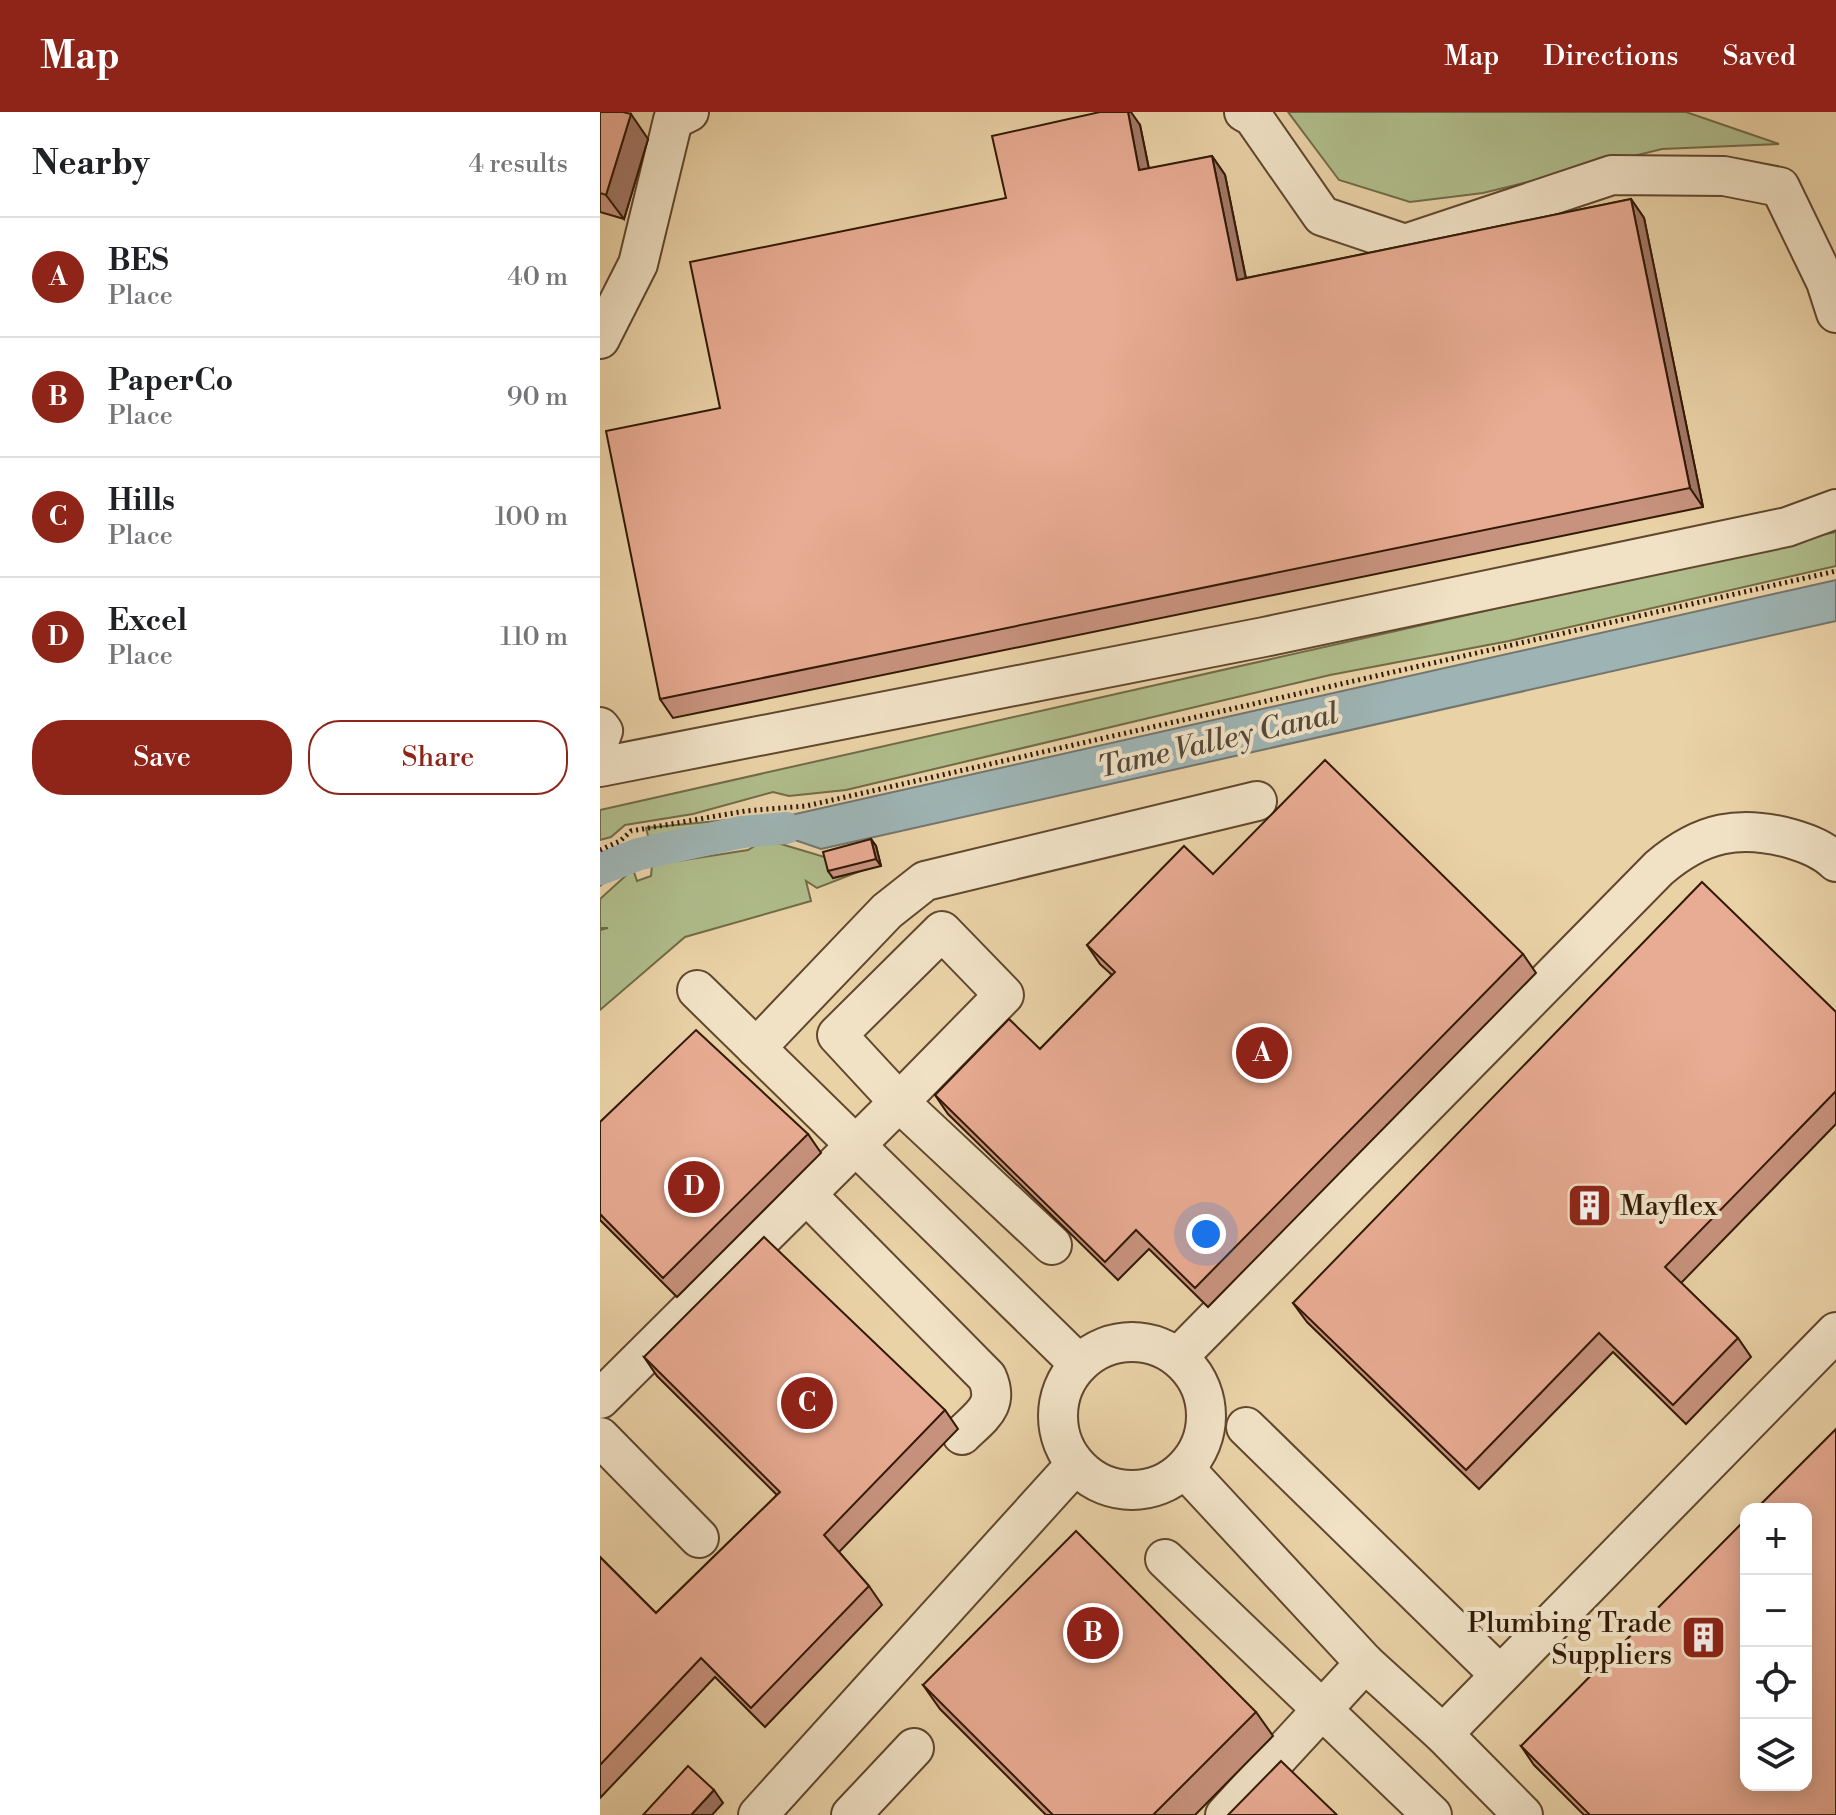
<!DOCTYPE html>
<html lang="en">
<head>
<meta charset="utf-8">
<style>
	:root { --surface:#fff; --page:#f6f6f6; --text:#202124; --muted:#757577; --line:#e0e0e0; --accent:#8f2418 }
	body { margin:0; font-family:"Libre Bodoni",serif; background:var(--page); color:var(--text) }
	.controls { position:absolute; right:24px; bottom:24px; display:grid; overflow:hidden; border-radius:16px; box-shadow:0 4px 20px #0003 }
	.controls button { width:72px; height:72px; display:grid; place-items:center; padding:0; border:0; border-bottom:2px solid var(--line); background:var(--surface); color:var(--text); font:40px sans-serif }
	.you { position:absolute; left:606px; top:1122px; width:28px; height:28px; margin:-20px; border:6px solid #fff; border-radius:50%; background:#1a73e8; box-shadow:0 0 0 12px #1a73e833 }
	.badge { display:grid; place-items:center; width:52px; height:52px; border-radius:50%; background:var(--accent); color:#fff; font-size:26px; font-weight:700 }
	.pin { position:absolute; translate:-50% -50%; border:4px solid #fff; box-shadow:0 2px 8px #0006 }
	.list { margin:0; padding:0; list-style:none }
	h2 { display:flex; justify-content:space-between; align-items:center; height:104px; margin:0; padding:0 32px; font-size:34px }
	h2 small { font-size:26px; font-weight:400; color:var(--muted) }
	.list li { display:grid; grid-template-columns:52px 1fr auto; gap:24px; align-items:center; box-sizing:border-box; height:120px; padding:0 32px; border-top:2px solid var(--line) }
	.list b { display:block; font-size:30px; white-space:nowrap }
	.list p { margin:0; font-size:26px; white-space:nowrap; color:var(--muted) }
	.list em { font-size:26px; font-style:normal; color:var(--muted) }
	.actions { display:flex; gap:16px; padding:24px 32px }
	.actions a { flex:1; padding:18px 0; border:2px solid var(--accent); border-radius:32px; text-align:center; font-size:28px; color:var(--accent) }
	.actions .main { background:var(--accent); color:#fff }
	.icon { flex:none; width:44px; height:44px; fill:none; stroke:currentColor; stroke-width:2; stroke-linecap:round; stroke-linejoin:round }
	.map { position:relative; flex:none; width:1236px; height:1703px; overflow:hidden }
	header { display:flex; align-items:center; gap:48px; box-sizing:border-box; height:112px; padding:0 40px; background:var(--accent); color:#fff }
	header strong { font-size:38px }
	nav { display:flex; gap:44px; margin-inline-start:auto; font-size:28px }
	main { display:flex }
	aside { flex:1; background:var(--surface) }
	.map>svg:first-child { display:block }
</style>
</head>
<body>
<header>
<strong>Map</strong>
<nav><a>Map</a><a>Directions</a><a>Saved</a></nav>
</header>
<main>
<aside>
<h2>Nearby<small>4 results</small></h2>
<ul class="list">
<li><span class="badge">A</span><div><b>BES</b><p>Place</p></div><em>40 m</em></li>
<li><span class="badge">B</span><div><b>PaperCo</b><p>Place</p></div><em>90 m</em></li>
<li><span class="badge">C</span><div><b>Hills</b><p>Place</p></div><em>100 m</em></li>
<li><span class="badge">D</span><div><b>Excel</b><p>Place</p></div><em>110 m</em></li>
</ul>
<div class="actions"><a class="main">Save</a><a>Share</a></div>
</aside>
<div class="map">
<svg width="1236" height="1703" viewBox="0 0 1236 1703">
	<rect width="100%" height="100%" fill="#ead2a7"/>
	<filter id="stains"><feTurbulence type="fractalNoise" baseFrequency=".0025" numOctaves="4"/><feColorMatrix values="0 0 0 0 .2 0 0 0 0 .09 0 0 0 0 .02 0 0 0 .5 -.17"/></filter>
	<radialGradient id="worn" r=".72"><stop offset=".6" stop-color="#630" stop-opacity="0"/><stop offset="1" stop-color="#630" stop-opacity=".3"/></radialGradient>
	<g fill="#b0bd8c" stroke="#716b48" stroke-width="2">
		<path d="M688 0H1086L1179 32 1062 37 883 81 810 90 739 68Z"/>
		<path d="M1236 420V454L909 529 730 563 246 678 189 684 173 680 93 702 25 713 11 725 0 728V698Z"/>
		<path d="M138 707 139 712 50 732 46 716Z"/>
		<path d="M163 729 181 732 228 746 233 766 263 758 217 776 206 769 211 789 85 825 0 898V818L8 816H0V787L33 757 37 769 51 764 52 753 148 738Z"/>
	</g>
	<g fill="#9eb4b4" stroke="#73766e" stroke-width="2">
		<path d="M1236 468V509L221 737 186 725 142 720 160 710Z"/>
		<path d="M39 742 0 774V746Z"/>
	</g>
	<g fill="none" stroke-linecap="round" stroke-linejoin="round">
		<path stroke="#9eb4b4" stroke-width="32" d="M0 757 39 742 142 720 186 716"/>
		<defs>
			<g id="minor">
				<path d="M644 0 653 5 722 104 805 132 1012 63 1124 64 1180 75 1226 170 1236 201"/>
				<path d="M0 227 38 152 73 8 89 0"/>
				<path d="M0 615 3 619 0 627"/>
				<path d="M0 655 664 525 1187 415 1236 397"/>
				<path d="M97 878 479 1252"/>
				<path d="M156 936 287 799 325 769 657 689"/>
				<path d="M206 1082 387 1265C400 1294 381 1304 362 1323"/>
				<circle cx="532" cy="1304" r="74"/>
				<path d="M578 1245 1059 756C1101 720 1140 712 1192 727 1209 732 1224 738 1236 750"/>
				<path d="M0 1287 299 990 237 923 342 819 404 883 299 990 452 1133"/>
				<path d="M646 1315 900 1563"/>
				<path d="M0 1325 99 1426"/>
				<path d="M585 1357 765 1551 843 1622 923 1703"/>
				<path d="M565 1447 832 1703"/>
				<path d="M843 1622 1236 1220"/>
				<path d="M158 1703 475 1353"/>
				<path d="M251 1703 314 1636"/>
				<path d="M625 1703 765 1551"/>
			</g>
		</defs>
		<use href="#minor" stroke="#60472e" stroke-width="42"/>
		<path stroke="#321905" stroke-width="5" stroke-dasharray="2 4" stroke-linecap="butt" d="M0 738 20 729 31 719 145 699 206 694 1236 459"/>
		<use href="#minor" stroke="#f1e2c6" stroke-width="38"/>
	</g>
	<g fill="#c8937e" stroke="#321905" stroke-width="2">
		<path d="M0 0 48 27 24 107 0 100Z"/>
		<path d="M540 13 549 57 612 44 625 63 646 166 1031 87 1044 106 1103 395 73 606 60 587 120 296 406 86Z"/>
		<path d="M271 727 276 734 281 754 233 766 228 759Z"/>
		<path d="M613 762 923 842 936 861 608 1195 549 1137 518 1168 348 1002 335 983 440 937 512 863 500 852 487 833Z"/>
		<path d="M1236 900V1012L1081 1171 1138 1226 1151 1245 1086 1312 1013 1240 879 1377 707 1210 693 1191Z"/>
		<path d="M0 1010 208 1022 221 1041 77 1185 0 1108Z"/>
		<path d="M44 1245 345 1298 358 1317 239 1440 269 1474 282 1493 165 1615 115 1565 0 1686V1445L56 1501 177 1383 57 1264Z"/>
		<path d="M323 1573 656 1600 673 1624 595 1703H446L340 1597Z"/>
		<path d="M921 1634 1236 1703H984L934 1653Z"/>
	</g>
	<g fill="#a27867" stroke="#321905" stroke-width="2">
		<path d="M528 0H531L540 13 553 77 539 58Z"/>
		<path d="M31 2 48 27 24 107 6 83Z"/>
		<path d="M612 44 625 63 650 187 637 168Z"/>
		<path d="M1031 87 1044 106 1103 395 1090 376Z"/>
		<path d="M271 727 276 734 281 754 276 747Z"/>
		<path d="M114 1678 123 1691 112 1703H91Z"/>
	</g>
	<g fill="#e8ab93" stroke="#321905" stroke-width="2">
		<path d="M0 0H23L31 2 6 83 0 81Z"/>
		<path d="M500 0H528L539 58 612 44 637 168 1031 87 1090 376 60 587 6 319 120 296 90 150 406 86 392 24Z"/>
		<path d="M725 648 923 842 595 1176 536 1118 505 1150 335 983 409 907 440 937 515 860 487 833 584 734 613 762Z"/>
		<path d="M271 727 276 747 228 759 223 740Z"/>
		<path d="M1102 770 1236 900V979L1065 1155 1138 1226 1073 1293 999 1221 866 1358 693 1191Z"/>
		<path d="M96 918 208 1022 63 1166 0 1102V1010Z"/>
		<path d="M164 1125 345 1298 224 1423 269 1474 151 1596 101 1546 0 1653V1445L56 1501 180 1380 44 1245Z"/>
		<path d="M1236 1317V1703H990L921 1634 1146 1407V1673H1206V1397H1156Z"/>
		<path d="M476 1419 656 1600 553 1703H453L323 1573Z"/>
		<path d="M681 1649 737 1703H628Z"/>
		<path d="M88 1654 114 1678 91 1703H43Z"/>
	</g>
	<defs>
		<symbol id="building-square" viewBox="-11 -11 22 22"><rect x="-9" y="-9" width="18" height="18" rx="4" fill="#8f2418" stroke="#f1e2c6"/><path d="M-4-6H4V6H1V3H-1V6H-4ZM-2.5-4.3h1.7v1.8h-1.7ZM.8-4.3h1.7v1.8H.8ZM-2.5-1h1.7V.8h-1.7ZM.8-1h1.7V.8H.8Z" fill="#fff"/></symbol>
	</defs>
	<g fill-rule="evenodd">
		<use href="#building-square" x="964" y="1068" width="51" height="51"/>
		<use href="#building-square" x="1078" y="1500" width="51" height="51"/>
	</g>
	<g text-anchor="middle" stroke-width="8" stroke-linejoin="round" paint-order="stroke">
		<g font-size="28" fill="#321905" stroke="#f1e2c6" text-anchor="start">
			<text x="1020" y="1103">Mayflex</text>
			<text x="1072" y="1520" text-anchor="end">Plumbing Trade<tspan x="1072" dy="32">Suppliers</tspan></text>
		</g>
		<g font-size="30" font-style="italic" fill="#52483a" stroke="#f1e2c6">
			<text transform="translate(618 628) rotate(-13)" y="10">Tame Valley Canal</text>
		</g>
	</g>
	<rect width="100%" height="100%" filter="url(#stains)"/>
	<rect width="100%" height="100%" fill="url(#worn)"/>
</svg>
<div class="controls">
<button>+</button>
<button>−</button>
<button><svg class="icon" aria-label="locate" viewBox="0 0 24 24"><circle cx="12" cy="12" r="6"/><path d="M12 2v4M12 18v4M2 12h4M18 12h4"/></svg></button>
<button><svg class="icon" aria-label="layers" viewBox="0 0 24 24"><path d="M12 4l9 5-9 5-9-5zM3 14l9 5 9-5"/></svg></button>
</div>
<div class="you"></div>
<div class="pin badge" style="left:662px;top:941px">A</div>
<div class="pin badge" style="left:493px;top:1521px">B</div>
<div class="pin badge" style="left:207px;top:1291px">C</div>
<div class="pin badge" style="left:94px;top:1075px">D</div>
</div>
</main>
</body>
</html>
